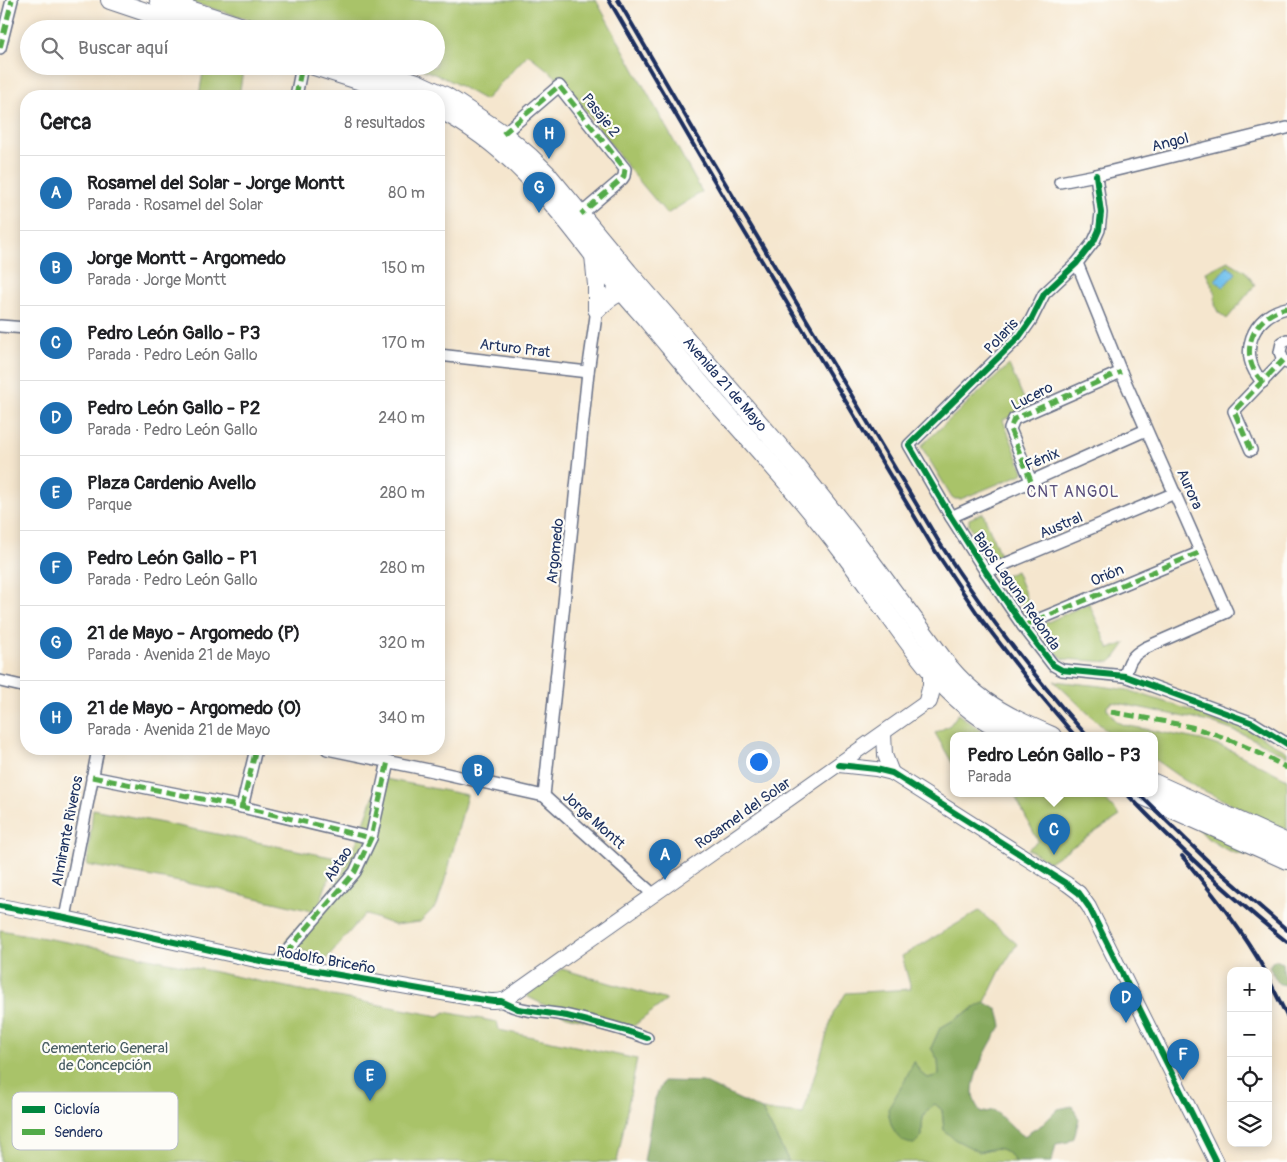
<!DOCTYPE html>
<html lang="es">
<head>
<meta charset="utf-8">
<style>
	:root { --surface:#fff; --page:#f6f6f6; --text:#202124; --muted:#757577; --line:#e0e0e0; --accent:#1f6fb2 }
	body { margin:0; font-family:Pangolin,sans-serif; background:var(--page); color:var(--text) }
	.controls { position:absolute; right:15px; bottom:15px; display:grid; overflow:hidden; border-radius:10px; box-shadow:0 2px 12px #0003 }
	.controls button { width:45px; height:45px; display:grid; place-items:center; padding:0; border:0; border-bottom:1px solid var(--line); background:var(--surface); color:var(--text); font:25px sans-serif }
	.you { position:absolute; left:758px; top:761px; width:18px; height:18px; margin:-12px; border:4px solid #fff; border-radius:50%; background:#1a73e8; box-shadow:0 0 0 8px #1a73e833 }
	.badge { display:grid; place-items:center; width:32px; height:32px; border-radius:50%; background:var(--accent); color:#fff; font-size:16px; font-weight:700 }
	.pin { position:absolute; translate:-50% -41px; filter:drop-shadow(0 1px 2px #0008) }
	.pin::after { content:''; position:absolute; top:26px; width:18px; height:15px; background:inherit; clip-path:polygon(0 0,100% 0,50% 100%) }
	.popup { position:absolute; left:950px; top:732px; width:208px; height:65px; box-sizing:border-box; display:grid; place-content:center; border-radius:10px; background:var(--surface); filter:drop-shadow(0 1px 4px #0005); font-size:16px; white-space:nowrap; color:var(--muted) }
	.popup b { font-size:19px; color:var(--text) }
	.popup::after { content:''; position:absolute; left:50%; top:100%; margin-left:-10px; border:10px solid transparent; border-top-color:var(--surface) }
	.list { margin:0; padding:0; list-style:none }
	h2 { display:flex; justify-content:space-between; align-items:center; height:65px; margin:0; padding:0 20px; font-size:21px }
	h2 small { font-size:16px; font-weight:400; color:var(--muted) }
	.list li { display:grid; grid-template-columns:32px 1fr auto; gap:15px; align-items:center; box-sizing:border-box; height:75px; padding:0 20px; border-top:1px solid var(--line) }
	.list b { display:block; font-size:19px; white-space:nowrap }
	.list p { margin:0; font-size:16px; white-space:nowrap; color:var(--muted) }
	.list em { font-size:16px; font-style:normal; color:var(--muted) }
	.icon { flex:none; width:28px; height:28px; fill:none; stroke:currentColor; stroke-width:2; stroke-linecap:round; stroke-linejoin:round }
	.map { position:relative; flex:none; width:1287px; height:1162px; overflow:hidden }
	.search { position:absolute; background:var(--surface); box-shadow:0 2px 12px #0003; left:20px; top:20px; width:425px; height:55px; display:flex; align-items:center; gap:12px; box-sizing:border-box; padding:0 18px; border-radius:28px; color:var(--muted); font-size:19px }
	.panel { position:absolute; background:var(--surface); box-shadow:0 2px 12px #0003; left:20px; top:90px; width:425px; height:665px; border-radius:20px }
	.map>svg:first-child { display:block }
</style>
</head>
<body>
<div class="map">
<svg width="1287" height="1162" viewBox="0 0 1287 1162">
	<rect width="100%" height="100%" fill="#fdfcf7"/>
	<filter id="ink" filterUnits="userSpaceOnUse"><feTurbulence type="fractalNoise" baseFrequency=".02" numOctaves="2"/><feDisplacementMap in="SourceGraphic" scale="10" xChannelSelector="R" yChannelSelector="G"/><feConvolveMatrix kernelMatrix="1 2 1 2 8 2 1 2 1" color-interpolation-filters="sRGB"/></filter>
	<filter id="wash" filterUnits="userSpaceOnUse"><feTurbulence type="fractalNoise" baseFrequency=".0096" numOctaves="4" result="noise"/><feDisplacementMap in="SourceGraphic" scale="20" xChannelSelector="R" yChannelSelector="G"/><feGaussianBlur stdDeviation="1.12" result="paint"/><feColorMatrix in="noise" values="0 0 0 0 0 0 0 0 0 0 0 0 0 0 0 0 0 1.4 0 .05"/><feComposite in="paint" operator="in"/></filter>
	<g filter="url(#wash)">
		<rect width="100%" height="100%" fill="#f5e6ce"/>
		<g fill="#a9c369" stroke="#627964">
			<path d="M183 0H596L702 192 667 214 630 170 566 85 528 54 485 100 449 80 414 66H436V29H283Z"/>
			<path d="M204 66H232L243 70 239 96H199Z"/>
			<path d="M1228 261 1245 271 1255 285 1227 319 1218 312 1216 308 1215 304V293L1206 272Z"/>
			<path d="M1009 365 1028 408 1003 420 1023 471 1022 474 961 499H955L952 497 921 446Z"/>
			<path d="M983 513 1000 555 991 558 988 556 969 524V519Z"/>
			<path d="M1016 571 1034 616H1030L1028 614 1005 579 1006 576Z"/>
			<path d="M1089 603 1109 649 1126 643 1116 657 1110 662 1064 659 1059 655 1037 627Z"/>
			<path d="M1054 681 1101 686 1128 690 1196 712 1232 726 1244 722V726L1247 728 1287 752V756L1245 735 1209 722 1113 702 1107 706V709L1117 722 1124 725 1201 740 1228 749 1287 779V830L1198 788 1184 780 1154 759V736H1112Z"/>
			<path d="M958 714 973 725 992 736H954V766L935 733 950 725Z"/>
			<path d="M380 778 467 795 448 870 437 905 420 922 394 925 365 914 326 959 304 951 285 942 312 911 218 889 87 865 93 809 336 858 319 905C351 870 364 821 380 778Z"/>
			<path d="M1014 794H1100L1120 816 1049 862 1028 849 1038 841Z"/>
			<path d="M1197 827 1287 866V871L1257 857 1235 853 1225 849 1207 838Z"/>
			<path d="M979 911 1017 944 1000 971 985 1002 940 1028 931 1048 938 1060 939 1075 928 1078 920 1072 914 1062 904 1082 922 1136C922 1120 921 1114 935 1104L942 1110 944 1130 979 1152C997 1147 1004 1145 1015 1162H788V1160L762 1110 803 1114 833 1014 846 993 911 989 902 956Z"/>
			<path d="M0 930 106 949 305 991 439 1016 445 1012 497 1022 499 1030 637 1059 617 1162H0Z"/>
			<path d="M562 969 667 1000 627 1031 567 1016 526 996Z"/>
		</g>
		<g fill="#86a95d" stroke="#506c5e">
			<path d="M1276 960 1282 963C1283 971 1287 978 1285 985L1280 984 1278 983 1269 967 1272 962Z"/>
			<path d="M985 1002 998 1010 1002 1025C991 1041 968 1080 974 1099 975 1104 979 1109 981 1113L994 1110 1015 1130 1024 1136 1043 1124 1058 1109 1072 1106 1079 1119 1074 1138 1068 1142 1056 1144 1052 1162H1015C1004 1145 997 1147 979 1152L954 1139 944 1130 942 1110 935 1104C921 1113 922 1120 922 1136L914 1144C895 1143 890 1125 888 1109L904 1082 914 1061 920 1072 928 1078 939 1075 938 1060 931 1048 940 1028Z"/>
			<path d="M663 1081 703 1082 762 1110 788 1160V1162H644L654 1101Z"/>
		</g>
		<path fill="#72c1ed" stroke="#4678a6" d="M1228 266 1236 273 1223 287 1215 280Z"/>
	</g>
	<g filter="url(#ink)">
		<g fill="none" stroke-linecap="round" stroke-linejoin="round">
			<defs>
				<g id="minor">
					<path d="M0 48 12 0"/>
					<path d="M296 96 302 66"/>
					<path d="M503 134 559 86 625 169 624 176 622 179 581 214"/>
					<path d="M1096 175 1101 213 1099 230 1094 241 1077 263 1044 294 1031 320 1019 337 909 445 951 517 986 572 1023 626 1053 665 1062 670 1125 676 1253 723 1287 744"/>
					<path d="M1060 182 1096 175 1287 128"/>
					<path d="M1077 263 1121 372 1227 612 1145 648C1131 656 1129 661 1125 676"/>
					<path d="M0 326 26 328"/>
					<path d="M1287 340 1282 343 1280 352 1283 360 1287 363"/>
					<path d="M439 355 588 372"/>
					<path d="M1263 382C1236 356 1252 315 1287 308"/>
					<path d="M1251 450 1234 411 1283 360"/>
					<path d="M1031 481 1010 429 1014 419 1121 372"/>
					<path d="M951 517 1146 430"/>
					<path d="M986 572 1175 493"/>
					<path d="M1023 626 1201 552"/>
					<path d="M0 681 26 687"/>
					<path d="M327 749 429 770 544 796 654 895"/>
					<path d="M92 777 242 807 371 838"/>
					<path d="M544 796 588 372 597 309"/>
					<path d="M242 807 256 749"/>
					<path d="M65 918 98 749"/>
					<path d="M276 964 355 872 371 838 388 761"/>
					<path d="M501 1001C522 1013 546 1011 569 1016 595 1022 622 1029 647 1038"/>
				</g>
				<g id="tertiary">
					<path d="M884 733 885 755 892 773"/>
					<path d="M839 765 876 769 892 773 1067 884 1079 893 1089 907 1216 1162"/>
					<path d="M0 906 65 918 265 962 471 998C483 1000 494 1003 506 999L928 701"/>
				</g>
				<g id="primary">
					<path d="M110 0 196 29"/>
					<path d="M159 0 249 29"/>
					<path d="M314 66 408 96"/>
					<path id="s1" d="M367 66 417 83 445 96 458 104 503 134 530 157 546 173 628 272 797 467 858 544 948 666C959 679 971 691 985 701 1006 716 1029 726 1052 736"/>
					<path d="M439 109C515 147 559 211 610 276 622 292 636 307 649 322 675 353 700 384 727 414 768 460 809 506 846 556 864 580 881 605 899 629 932 675 961 712 1014 736"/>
					<path d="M594 255 597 285V309"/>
					<path d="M597 309C607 299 617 290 633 291"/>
					<path d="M928 701 932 685V673"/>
					<path d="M1154 783 1287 843"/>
					<path d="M1139 794 1287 860"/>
				</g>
			</defs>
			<use href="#minor" stroke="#676f85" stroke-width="14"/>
			<use href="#tertiary" stroke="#676f85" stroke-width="16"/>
			<use href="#primary" stroke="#676f85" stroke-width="20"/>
			<use href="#minor" stroke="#fff" stroke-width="11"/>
			<use href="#tertiary" stroke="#fff" stroke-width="14"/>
			<use href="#primary" stroke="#fff" stroke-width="18"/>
			<g stroke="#1b2f5e" stroke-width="4">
				<path d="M609 0 729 206 934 549 981 619 1032 685 1075 736"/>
				<path d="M618 0 693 129 939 542C983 611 1033 675 1087 736"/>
				<path d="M1127 794C1177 846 1231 897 1287 942"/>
				<path d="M1139 794 1210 863 1287 930"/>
				<path d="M1182 856C1212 893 1242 929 1265 971"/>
				<path d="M1268 978 1287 1016"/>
			</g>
			<g stroke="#52ab49" stroke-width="5" stroke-dasharray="10 5" stroke-linecap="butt">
				<path d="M0 48 12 0"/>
				<path d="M296 96 302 66"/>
				<path d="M503 134 559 86 625 169 624 176 622 179 581 214"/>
				<path d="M1263 382C1236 356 1252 315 1287 308"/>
				<path d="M1251 450 1234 411 1283 360"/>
				<path d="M1031 481 1010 429 1014 419 1121 372"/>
				<path d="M1023 626 1201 552"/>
				<path d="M1111 712C1138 717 1165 721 1191 727 1225 736 1257 751 1287 768"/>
				<path d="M92 777 242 807 371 838"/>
				<path d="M242 807 256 749"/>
				<path d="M276 964 355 872 371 838 388 761"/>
			</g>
			<defs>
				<g id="cycleway">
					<path d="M1096 175 1101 213 1099 230 1094 241 1077 263 1044 294 1031 320 1019 337 909 445 951 517 986 572 1023 626 1053 665 1062 670 1125 676 1253 723 1287 744"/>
					<path d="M839 765 876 769 892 773 1067 884 1079 893 1089 907 1216 1162"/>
					<path d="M0 906 65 918 265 962 471 998 494 1001H501L518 1009 567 1016 627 1031 647 1038"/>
				</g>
			</defs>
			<use href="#cycleway" stroke="#fdfcf7" stroke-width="9"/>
			<use href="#cycleway" stroke="#00873e" stroke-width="6"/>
		</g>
	</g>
	<g text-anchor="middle" stroke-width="4.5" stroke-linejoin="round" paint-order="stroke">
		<g font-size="15" fill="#1b2f5e" stroke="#fdfcf7">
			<text transform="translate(601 115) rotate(51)" y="5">Pasaje 2</text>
			<text transform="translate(1170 142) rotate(-14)" y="5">Angol</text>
			<text transform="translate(1001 336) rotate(-47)" y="5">Polaris</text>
			<text transform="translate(515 348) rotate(7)" y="5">Arturo Prat</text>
			<text dy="5" stroke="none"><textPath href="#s1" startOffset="488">Avenida 21 de Mayo</textPath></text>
			<text transform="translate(1032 396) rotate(-27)" y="5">Lucero</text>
			<text transform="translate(1042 459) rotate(-24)" y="5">Fénix</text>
			<text transform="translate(1190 489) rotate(66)" y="5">Aurora</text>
			<text transform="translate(1061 525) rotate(-23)" y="5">Austral</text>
			<text transform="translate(555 551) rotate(-84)" y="5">Argomedo</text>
			<text transform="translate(1107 575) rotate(-23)" y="5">Orión</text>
			<text transform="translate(1017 591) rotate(55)" y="5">Bajos Laguna Redonda</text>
			<text transform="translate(743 813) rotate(-35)" y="5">Rosamel del Solar</text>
			<text transform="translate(594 820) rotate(42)" y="5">Jorge Montt</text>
			<text transform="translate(67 831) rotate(-79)" y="5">Almirante Riveros</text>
			<text transform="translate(338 864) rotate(-57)" y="5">Abtao</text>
			<text transform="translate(326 960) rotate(10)" y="5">Rodolfo Briceño</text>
		</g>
		<g font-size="15" fill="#465b61" stroke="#fdfcf7">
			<text x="105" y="1053">Cementerio General<tspan x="105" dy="17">de Concepción</tspan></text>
		</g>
		<g font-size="16" letter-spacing="1" fill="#5a517d" stroke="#fdfcf7">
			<text x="1073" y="497">CNT ANGOL</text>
		</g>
	</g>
	<rect x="12" y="1092" width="166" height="58" rx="8" fill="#fdfcf7" stroke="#b9bec9" stroke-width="1"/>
	<rect x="22" y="1106" width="23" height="7" fill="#00873e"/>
	<rect x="22" y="1129" width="23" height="6" fill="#52ab49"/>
	<g font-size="14" fill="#1b2f5e">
		<text x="54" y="1114">Ciclovía</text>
		<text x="54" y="1137">Sendero</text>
	</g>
</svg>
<div class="controls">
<button>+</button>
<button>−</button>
<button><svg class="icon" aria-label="locate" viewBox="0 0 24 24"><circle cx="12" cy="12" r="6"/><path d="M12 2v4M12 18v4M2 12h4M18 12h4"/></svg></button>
<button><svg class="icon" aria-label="layers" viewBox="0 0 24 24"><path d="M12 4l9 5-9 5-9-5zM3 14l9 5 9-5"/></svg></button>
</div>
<div class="you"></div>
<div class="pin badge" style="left:665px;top:880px">A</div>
<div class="pin badge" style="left:478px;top:796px">B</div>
<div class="pin badge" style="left:1054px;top:855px">C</div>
<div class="popup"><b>Pedro León Gallo - P3</b>Parada</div>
<div class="pin badge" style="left:1126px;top:1023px">D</div>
<div class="pin badge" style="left:370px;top:1101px">E</div>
<div class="pin badge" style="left:1183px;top:1080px">F</div>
<div class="pin badge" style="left:539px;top:213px">G</div>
<div class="pin badge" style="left:549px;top:159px">H</div>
<div class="search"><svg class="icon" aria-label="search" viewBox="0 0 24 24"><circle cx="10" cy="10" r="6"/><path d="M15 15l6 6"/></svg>Buscar aquí</div>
<section class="panel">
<h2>Cerca<small>8 resultados</small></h2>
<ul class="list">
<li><span class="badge">A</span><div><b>Rosamel del Solar - Jorge Montt</b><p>Parada · Rosamel del Solar</p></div><em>80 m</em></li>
<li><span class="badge">B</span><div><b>Jorge Montt - Argomedo</b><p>Parada · Jorge Montt</p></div><em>150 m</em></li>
<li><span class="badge">C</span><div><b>Pedro León Gallo - P3</b><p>Parada · Pedro León Gallo</p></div><em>170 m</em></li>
<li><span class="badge">D</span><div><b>Pedro León Gallo - P2</b><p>Parada · Pedro León Gallo</p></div><em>240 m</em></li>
<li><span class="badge">E</span><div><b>Plaza Cardenio Avello</b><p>Parque</p></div><em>280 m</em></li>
<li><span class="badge">F</span><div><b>Pedro León Gallo - P1</b><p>Parada · Pedro León Gallo</p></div><em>280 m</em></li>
<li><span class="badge">G</span><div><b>21 de Mayo - Argomedo (P)</b><p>Parada · Avenida 21 de Mayo</p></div><em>320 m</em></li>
<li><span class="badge">H</span><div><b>21 de Mayo - Argomedo (O)</b><p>Parada · Avenida 21 de Mayo</p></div><em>340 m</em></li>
</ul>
</section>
</div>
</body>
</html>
